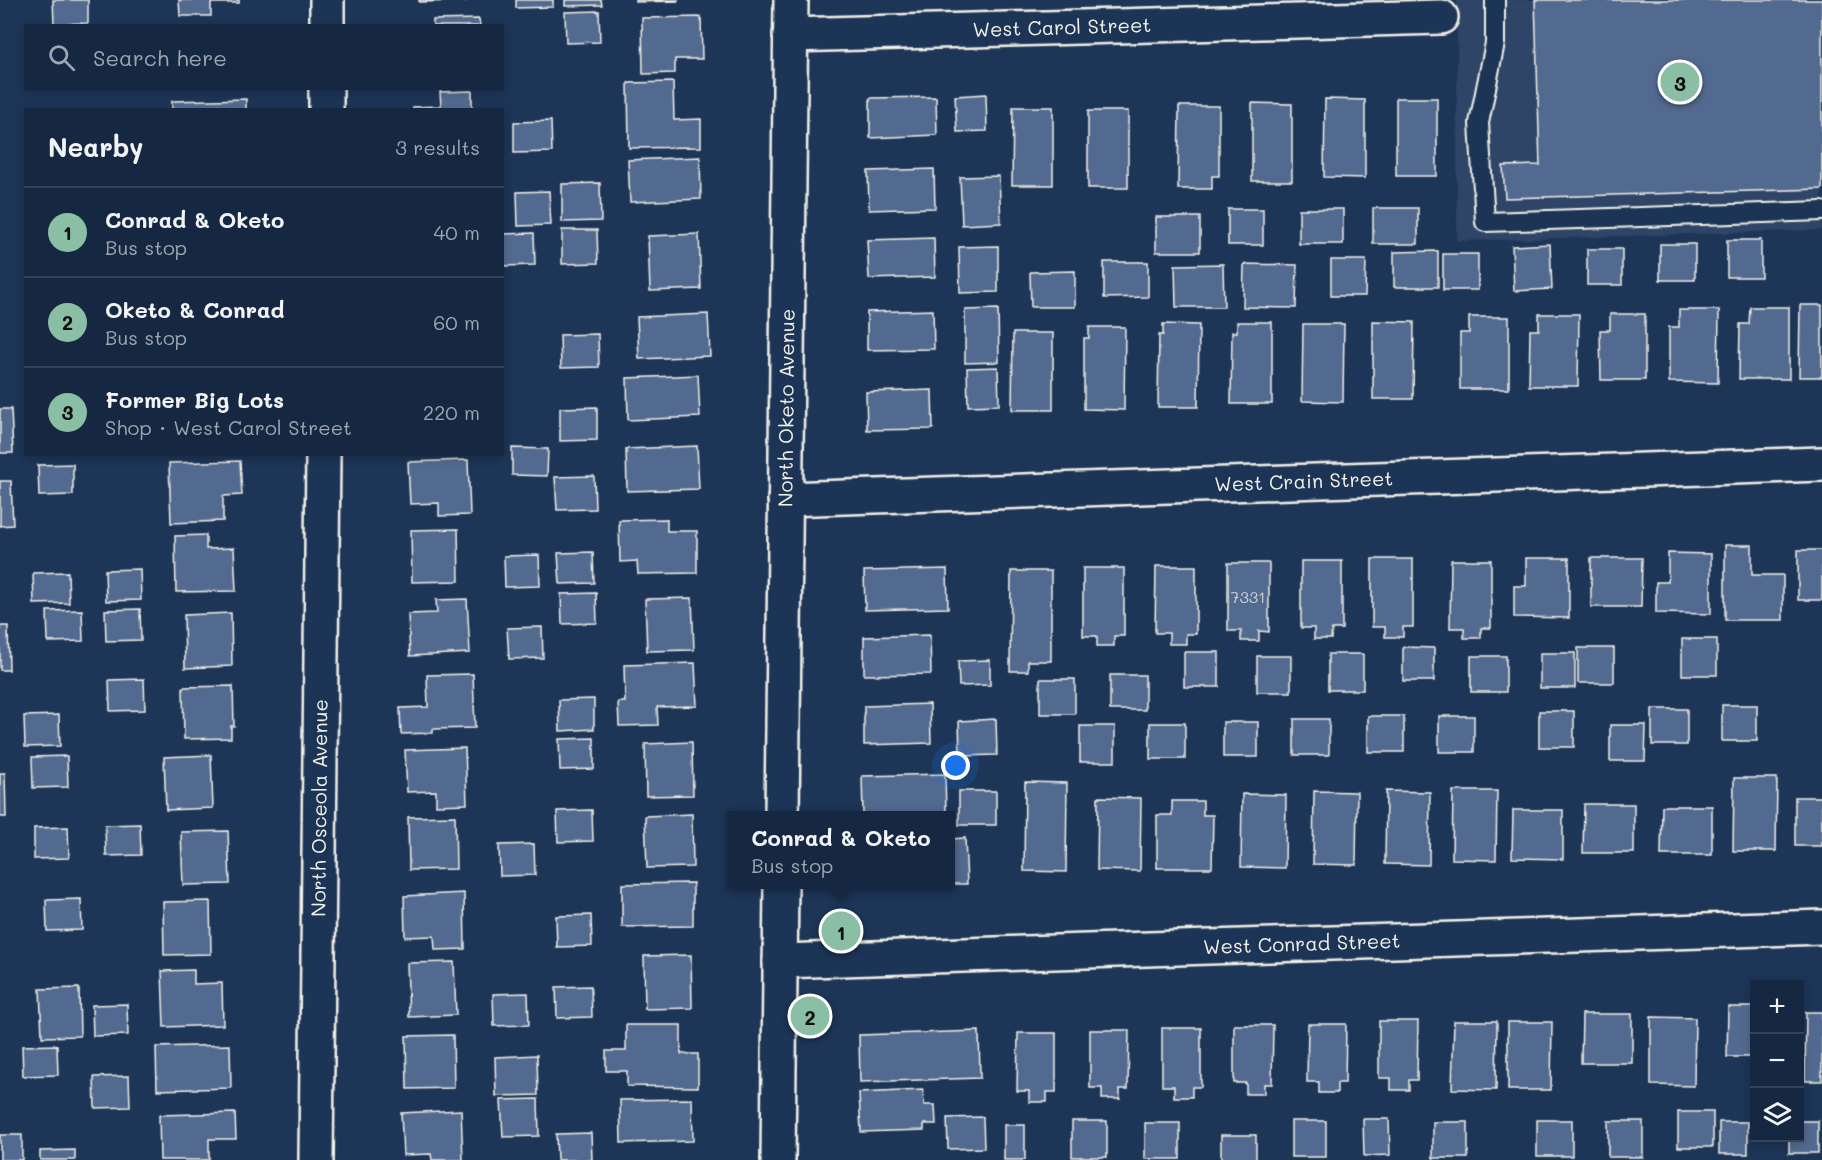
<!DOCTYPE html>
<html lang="en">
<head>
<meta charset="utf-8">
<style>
	:root { --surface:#162841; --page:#23344c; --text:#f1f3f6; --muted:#9ea6b1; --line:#35445a; --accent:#8abfa5 }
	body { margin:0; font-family:Mali,sans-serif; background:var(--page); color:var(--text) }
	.controls { position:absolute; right:18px; bottom:18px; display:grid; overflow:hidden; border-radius:0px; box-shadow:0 3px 9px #0003 }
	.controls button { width:54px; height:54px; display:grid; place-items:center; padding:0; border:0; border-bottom:2px solid var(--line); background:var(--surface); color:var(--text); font:30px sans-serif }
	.you { position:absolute; left:956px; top:766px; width:21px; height:21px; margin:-15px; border:4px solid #fff; border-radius:50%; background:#1a73e8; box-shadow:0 0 0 9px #1a73e833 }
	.badge { display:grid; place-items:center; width:39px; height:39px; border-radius:50%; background:var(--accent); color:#111; font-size:20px; font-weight:700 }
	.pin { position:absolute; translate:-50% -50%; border:3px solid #fff; box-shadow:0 2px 6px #0006 }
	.popup { position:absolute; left:727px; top:811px; width:228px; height:78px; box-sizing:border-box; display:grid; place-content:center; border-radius:0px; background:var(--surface); filter:drop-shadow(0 2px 4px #0005); font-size:20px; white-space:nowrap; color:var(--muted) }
	.popup b { font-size:22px; color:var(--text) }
	.popup::after { content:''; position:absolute; left:50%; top:100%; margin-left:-12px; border:12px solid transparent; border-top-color:var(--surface) }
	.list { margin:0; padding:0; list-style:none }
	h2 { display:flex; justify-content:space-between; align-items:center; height:78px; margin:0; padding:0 24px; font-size:26px }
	h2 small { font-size:20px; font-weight:400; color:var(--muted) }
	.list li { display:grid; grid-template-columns:39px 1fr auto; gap:18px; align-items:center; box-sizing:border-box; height:90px; padding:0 24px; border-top:2px solid var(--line) }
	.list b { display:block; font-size:22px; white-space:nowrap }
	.list p { margin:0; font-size:20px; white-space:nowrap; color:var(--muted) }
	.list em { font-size:20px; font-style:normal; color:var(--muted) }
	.icon { flex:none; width:33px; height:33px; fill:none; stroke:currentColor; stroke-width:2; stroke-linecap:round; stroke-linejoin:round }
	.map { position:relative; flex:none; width:1822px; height:1160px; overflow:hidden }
	.search { position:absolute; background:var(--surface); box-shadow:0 3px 9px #0003; left:24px; top:24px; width:480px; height:66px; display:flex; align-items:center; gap:15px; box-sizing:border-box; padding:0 21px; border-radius:0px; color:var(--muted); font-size:22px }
	.panel { position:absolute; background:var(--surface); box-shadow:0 3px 9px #0003; left:24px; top:108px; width:480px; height:348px; border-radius:0px }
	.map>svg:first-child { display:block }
</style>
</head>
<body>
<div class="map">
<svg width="1822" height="1160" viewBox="0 0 1822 1160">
	<rect width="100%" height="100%" fill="#1d3557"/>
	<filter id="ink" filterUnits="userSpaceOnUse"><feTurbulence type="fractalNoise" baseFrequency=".0167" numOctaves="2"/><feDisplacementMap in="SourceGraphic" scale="12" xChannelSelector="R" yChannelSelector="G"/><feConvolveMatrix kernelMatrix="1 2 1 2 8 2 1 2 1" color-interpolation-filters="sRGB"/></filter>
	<g filter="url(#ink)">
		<path fill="#2d4568" d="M1457 0H1822V230L1457 241Z"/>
		<g fill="#526a90" stroke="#f4f1e8" stroke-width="1.5">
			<path d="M53 0H88V23L54 24Z"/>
			<path d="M179 0H239V3H211V16H180Z"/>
			<path d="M419 0H466V1L419 2Z"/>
			<path d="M516 0H553V7L516 8Z"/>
			<path d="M565 0H601L602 5 565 6Z"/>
			<path d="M636 0H678V1L636 2Z"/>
			<path d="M1535 0H1822V189L1505 198 1503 166 1540 165Z"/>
			<path d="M599 11 600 42 566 43 565 12Z"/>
			<path d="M701 17 702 59H675V73L643 74 642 18Z"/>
			<path d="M479 19 480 26H433V20Z"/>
			<path d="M673 82 674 120 701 119V147L629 148 628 83Z"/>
			<path d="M472 91V110H413V107L441 106 440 92Z"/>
			<path d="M986 94 987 131 957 132 955 96Z"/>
			<path d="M936 97 937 135 870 138V98Z"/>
			<rect x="1396" y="98" width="41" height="78"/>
			<path d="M246 99V110H172V101Z"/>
			<path d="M1325 99 1365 100V178L1324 177Z"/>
			<path d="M1252 103 1292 104V181H1252Z"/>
			<path d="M1179 106H1219V176H1212V189H1178Z"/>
			<path d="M1013 107H1053V185H1012Z"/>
			<rect x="1088" y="111" width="40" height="77"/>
			<path d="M551 121 552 152 514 153V122Z"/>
			<path d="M700 157 701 199 630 202 628 160Z"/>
			<path d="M934 169 935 208 869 210 868 171Z"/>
			<path d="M999 176 1001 223 962 225 960 177Z"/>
			<path d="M600 183 601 221 562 222V184Z"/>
			<path d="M549 191 551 225 518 226 517 192Z"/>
			<rect x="1373" y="208" width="45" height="36"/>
			<rect x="1228" y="209" width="35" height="36"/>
			<rect x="1299" y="209" width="44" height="35"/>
			<rect x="1156" y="217" width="44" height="35"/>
			<path d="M562 230H597L598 263 562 264Z"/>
			<path d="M534 233 535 265 502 266V234Z"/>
			<path d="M699 234 701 289 650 291 648 236Z"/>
			<path d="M934 238 935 277 869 279 867 240Z"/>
			<rect x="1727" y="240" width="34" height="37"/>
			<path d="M1550 244 1552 289 1514 291 1512 246Z"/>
			<rect x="1660" y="244" width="35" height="36"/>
			<path d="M998 246V292L960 293 959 247Z"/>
			<rect x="1587" y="249" width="35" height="36"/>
			<path d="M1438 251V287H1394V252Z"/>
			<rect x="1443" y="254" width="35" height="36"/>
			<path d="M1331 260H1366L1365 296H1331Z"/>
			<path d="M1104 262H1148V297L1104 298Z"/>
			<path d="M1223 264 1224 307H1176L1175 265Z"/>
			<path d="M1244 264 1297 265 1296 308 1243 307Z"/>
			<path d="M1075 271V307H1031L1030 272Z"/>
			<path d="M1800 305H1822V377H1799Z"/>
			<path d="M1750 307H1789V379H1739L1740 324H1749Z"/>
			<path d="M998 309 999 362 965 363V310Z"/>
			<path d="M933 310 934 349 867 350V312Z"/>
			<path d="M1679 310H1719L1718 383 1669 382V327H1679Z"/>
			<path d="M708 314 710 356 639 359 637 317Z"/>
			<path d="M1539 314H1579L1578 386H1529L1530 330H1539Z"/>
			<path d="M1610 314H1645V380H1601L1600 330H1610Z"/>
			<path d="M1469 317H1509V389H1460V333H1469Z"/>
			<path d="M1373 321 1414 322 1413 399H1373Z"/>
			<path d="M1237 322H1272V404H1231L1232 332H1237Z"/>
			<path d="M1163 324 1199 325 1198 407H1158L1159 335H1163Z"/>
			<path d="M1303 324H1344L1343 402 1302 401Z"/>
			<path d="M1089 327H1125L1124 410 1084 409V338H1089Z"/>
			<path d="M1013 333H1053V410H1012Z"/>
			<path d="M598 334 599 367 561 368 560 335Z"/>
			<path d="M998 367 999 405 968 406 967 368Z"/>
			<path d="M698 375 700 417 628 420 627 378Z"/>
			<path d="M932 390 933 429 867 430 866 392Z"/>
			<path d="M597 407V440L560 441V408Z"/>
			<path d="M0 409H11L13 453H0Z"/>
			<path d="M697 446 699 489 627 491 626 449Z"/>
			<path d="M512 448 548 449 547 476 512 475Z"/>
			<path d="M468 460 470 515 439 516V503L410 504 408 462Z"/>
			<path d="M240 461 242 495 223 496V521L171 523 169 463Z"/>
			<path d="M73 464V495L39 496 38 465Z"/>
			<path d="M594 476 595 509 557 510 555 477Z"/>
			<path d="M0 481H11L13 525 0 526Z"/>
			<path d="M667 519V531H697V573L638 574 637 561 620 562 619 520Z"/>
			<path d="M458 529 459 581 412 582 411 530Z"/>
			<path d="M206 535V549L234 548 236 591 176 592 175 536Z"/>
			<path d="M1725 545H1752V575H1783V620H1725Z"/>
			<rect x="1798" y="550" width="24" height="50"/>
			<path d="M593 552 594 583 560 584 558 553Z"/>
			<path d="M1668 553 1711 554V614L1656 613V582H1668Z"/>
			<path d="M539 555 540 586 505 587 504 556Z"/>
			<path d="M1526 558H1569V618L1514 617V586H1526Z"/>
			<path d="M1591 558H1642L1641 607H1591Z"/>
			<path d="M1372 559H1413V627H1403V637H1385V627H1372Z"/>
			<path d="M1451 560H1491V628H1481V638H1464V628H1450Z"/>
			<path d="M1301 561H1342V629H1332L1331 639H1314V628H1301Z"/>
			<path d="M1228 563H1269V632L1259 631V641H1241V631H1228Z"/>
			<path d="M1156 566H1196V634H1186V644H1169V633H1155Z"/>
			<path d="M1083 568H1124V636H1114V646H1097V636H1083Z"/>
			<path d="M140 569 141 600 106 601 105 570Z"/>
			<path d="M947 569 948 608 865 610 864 571Z"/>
			<path d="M1011 571H1051V661H1028V671H1010Z"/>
			<path d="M68 572 69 603 34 604 33 573Z"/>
			<path d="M596 593 597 623 562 624 561 594Z"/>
			<path d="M692 598 694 650 647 651 645 599Z"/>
			<path d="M467 599 470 653 410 656 408 614 437 613 436 600Z"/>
			<path d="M140 609 141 640 106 641 105 610Z"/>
			<path d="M82 610 83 641 48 642 47 611Z"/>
			<path d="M231 613 232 666 185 668 184 615Z"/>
			<path d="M0 626H8L9 670H0Z"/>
			<path d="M542 627 543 658 509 659 507 628Z"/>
			<path d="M930 635 931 674 864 675V637Z"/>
			<rect x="1682" y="639" width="35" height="36"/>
			<path d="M1403 647 1434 648V681H1403Z"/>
			<rect x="1578" y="648" width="36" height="35"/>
			<rect x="1184" y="652" width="35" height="35"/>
			<rect x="1540" y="653" width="35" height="35"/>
			<rect x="1328" y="654" width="35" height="36"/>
			<rect x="1257" y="656" width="34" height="36"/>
			<rect x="1471" y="656" width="35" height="36"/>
			<path d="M990 660V685L959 686 958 661Z"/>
			<path d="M695 663 697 706 657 707 658 725 619 726 618 702H625L624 665Z"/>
			<path d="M473 674 475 728 433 729V733L401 734 400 708 428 707 427 675Z"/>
			<rect x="1110" y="675" width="35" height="35"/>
			<path d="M144 679 145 710 110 711 109 680Z"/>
			<rect x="1040" y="679" width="35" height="35"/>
			<path d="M233 686 234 726H231V738L184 739 183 687Z"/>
			<path d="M594 699V729L560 731 559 700Z"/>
			<path d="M930 704 931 743 864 745V706Z"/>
			<rect x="1722" y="705" width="35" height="36"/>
			<rect x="1652" y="709" width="35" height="36"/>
			<rect x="1539" y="711" width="35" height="36"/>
			<path d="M59 715 60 746 25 747 24 716Z"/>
			<rect x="1368" y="716" width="36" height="36"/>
			<rect x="1439" y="716" width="35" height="36"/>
			<path d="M996 719 997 755 960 756 959 721Z"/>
			<rect x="1294" y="719" width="35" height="36"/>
			<rect x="1223" y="722" width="35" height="35"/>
			<rect x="1150" y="723" width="35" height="36"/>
			<path d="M1610 725H1646L1645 761H1610Z"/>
			<rect x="1080" y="726" width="35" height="36"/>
			<path d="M594 738V769L560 770 559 739Z"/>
			<path d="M692 742 693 795 646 796 645 744Z"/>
			<path d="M465 748 467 804 436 805V791L407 792 405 750Z"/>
			<path d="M211 755 213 808 166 810 164 757Z"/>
			<path d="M67 756 68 787 33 788 32 757Z"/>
			<path d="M0 773H5L6 817H0Z"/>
			<path d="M945 774 946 813 863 815 862 776Z"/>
			<path d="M1734 778H1777L1776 851H1733Z"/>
			<path d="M1025 782 1067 783 1066 872 1024 871Z"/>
			<rect x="959" y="791" width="37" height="34"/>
			<path d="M1314 791 1357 792 1356 865 1313 864Z"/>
			<path d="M1386 791 1430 792 1429 865 1385 864Z"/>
			<path d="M1453 791H1497L1496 860 1452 859Z"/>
			<path d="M1242 794 1286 795 1285 868 1241 867Z"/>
			<path d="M1098 797 1141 798 1140 871 1097 870Z"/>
			<rect x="1795" y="797" width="27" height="49"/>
			<path d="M1172 801H1203V815H1213L1212 868H1157V815H1172Z"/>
			<path d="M1584 804H1634V853H1583Z"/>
			<path d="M1662 806H1712V855H1661Z"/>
			<path d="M592 810 593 841 558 842 557 811Z"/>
			<path d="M1513 810H1563V859L1512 858Z"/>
			<path d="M692 814 693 867 647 868 645 816Z"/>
			<path d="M455 816 456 869 409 870 408 817Z"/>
			<path d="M140 824 141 855 106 856 105 825Z"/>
			<path d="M68 827 69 858 34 859V828Z"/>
			<path d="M228 831 230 884 183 885 181 832Z"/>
			<path d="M965 838 967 884H950V839Z"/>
			<path d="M534 844 535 875 500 876 499 845Z"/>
			<path d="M693 883V926L622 927V884Z"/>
			<path d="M464 893 465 949 435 950 434 936 405 937 404 896Z"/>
			<path d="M81 899 82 930 47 931 46 900Z"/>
			<path d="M210 901 211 954 164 955 163 902Z"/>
			<path d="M591 915 592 946 557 947 556 916Z"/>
			<path d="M691 955 692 1008 645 1009 644 956Z"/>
			<path d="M454 962 456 1015 409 1017 407 963Z"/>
			<path d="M194 970V984L222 983 223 1025 164 1027 162 971Z"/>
			<path d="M591 986 592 1017 557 1018 556 987Z"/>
			<path d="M79 988 80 1036 42 1037 40 989Z"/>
			<path d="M528 993 529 1025 494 1026 493 994Z"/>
			<path d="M127 1004 128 1035 93 1036 92 1005Z"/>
			<path d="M1728 1007H1754V1057H1727Z"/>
			<path d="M1806 1012H1822V1081H1805Z"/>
			<path d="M1582 1014H1632V1063H1581Z"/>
			<path d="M1651 1017 1695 1018 1694 1086 1651 1085Z"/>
			<path d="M1379 1021H1418L1417 1080H1409V1090H1391V1078H1379Z"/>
			<path d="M1454 1021H1497L1496 1090 1452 1089Z"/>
			<path d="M1508 1022H1552L1551 1090H1508Z"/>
			<path d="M1308 1024H1346L1345 1083H1337V1093H1319V1082H1307Z"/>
			<path d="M626 1025H681V1054H698V1087L627 1086V1071H606V1051H626Z"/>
			<path d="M1234 1025H1273L1272 1084H1264V1094H1246V1083H1234Z"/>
			<path d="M1162 1028H1201V1087H1192V1097H1174V1086H1162Z"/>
			<path d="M1090 1030H1129L1128 1089H1120V1099H1102V1088H1090Z"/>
			<path d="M979 1031 980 1078 860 1082 859 1035Z"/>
			<path d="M1018 1033H1056V1092H1047V1102H1029V1091H1017Z"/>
			<path d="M453 1035 454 1088 407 1089 406 1036Z"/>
			<path d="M57 1045 58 1075 23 1076 22 1046Z"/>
			<path d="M230 1045 231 1088 157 1090 156 1047Z"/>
			<path d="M537 1055 538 1095 496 1096 495 1057Z"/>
			<path d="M129 1076 130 1107 95 1108 94 1077Z"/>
			<path d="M923 1090 924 1105H935L936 1124H924V1130L861 1132 859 1093Z"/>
			<path d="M538 1099 539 1136 503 1137 501 1100Z"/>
			<path d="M692 1099 693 1141 621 1143 620 1100Z"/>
			<path d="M461 1110 463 1160H432L431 1154 403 1155 401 1113Z"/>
			<rect x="1678" y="1112" width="35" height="35"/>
			<path d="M235 1113 236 1139H209V1160H160L159 1115Z"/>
			<path d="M983 1117 984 1148 948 1149 947 1118Z"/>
			<path d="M1363 1119H1389L1390 1155 1364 1156Z"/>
			<rect x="1537" y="1120" width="35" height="36"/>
			<rect x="1072" y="1121" width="35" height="36"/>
			<rect x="1291" y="1121" width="35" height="36"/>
			<rect x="1608" y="1121" width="35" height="36"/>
			<path d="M1800 1121H1818V1153H1789V1138H1800Z"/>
			<rect x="1433" y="1122" width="35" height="36"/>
			<rect x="1719" y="1122" width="29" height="32"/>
			<rect x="1145" y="1123" width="35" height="36"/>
			<rect x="1004" y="1125" width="21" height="35"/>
			<path d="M591 1133 592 1160H557L556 1134Z"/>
			<rect x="0" y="1135" width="22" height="25"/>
			<rect x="1221" y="1135" width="35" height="25"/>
			<path d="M75 1150V1160H40V1151Z"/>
		</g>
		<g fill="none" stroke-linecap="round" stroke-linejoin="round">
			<defs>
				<path id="lane" d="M1495 0V43L1479 123 1485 222 1822 211"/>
				<g id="street">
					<path d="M327 26V0"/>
					<path id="s1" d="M790 35 1441 17"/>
					<path d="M326 110V88"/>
					<path id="s2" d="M785 499 1822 464"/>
					<path id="s3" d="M782 816 791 0"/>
					<path id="s4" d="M780 961 1822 927"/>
					<path id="s5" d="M316 1160 323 454"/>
					<path d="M778 1160 781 884"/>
				</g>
			</defs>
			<use href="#lane" stroke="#f4f1e8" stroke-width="22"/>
			<use href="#street" stroke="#f4f1e8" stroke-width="38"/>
			<use href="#lane" stroke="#1d3557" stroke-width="18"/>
			<use href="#street" stroke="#1d3557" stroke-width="33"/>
		</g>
	</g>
	<g text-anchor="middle" stroke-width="6" stroke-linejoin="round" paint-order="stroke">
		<g font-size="16" fill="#cccfd2">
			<text x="1248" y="603">7331</text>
		</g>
		<g font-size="20" fill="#f4f1e8" stroke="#1d3557">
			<text dy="7" stroke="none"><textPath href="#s1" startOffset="272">West Carol Street</textPath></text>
			<text dy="7" stroke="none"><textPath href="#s3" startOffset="408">North Oketo Avenue</textPath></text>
			<text dy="7" stroke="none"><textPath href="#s2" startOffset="519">West Crain Street</textPath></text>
			<text dy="7" stroke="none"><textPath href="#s5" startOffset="352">North Osceola Avenue</textPath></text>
			<text dy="7" stroke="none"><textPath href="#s4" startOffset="522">West Conrad Street</textPath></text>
		</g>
	</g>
</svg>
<div class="controls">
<button>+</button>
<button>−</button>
<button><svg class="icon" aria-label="layers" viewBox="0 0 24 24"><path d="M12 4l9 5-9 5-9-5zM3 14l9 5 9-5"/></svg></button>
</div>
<div class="you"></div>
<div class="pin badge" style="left:841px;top:931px">1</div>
<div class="popup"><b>Conrad &amp; Oketo</b>Bus stop</div>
<div class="pin badge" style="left:810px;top:1016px">2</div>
<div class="pin badge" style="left:1680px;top:82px">3</div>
<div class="search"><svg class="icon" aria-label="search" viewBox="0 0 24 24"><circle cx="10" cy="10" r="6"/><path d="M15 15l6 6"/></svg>Search here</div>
<section class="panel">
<h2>Nearby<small>3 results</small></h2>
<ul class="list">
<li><span class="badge">1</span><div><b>Conrad &amp; Oketo</b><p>Bus stop</p></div><em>40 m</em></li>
<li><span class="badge">2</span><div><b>Oketo &amp; Conrad</b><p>Bus stop</p></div><em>60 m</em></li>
<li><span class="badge">3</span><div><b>Former Big Lots</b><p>Shop · West Carol Street</p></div><em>220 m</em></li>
</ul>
</section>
</div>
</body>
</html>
